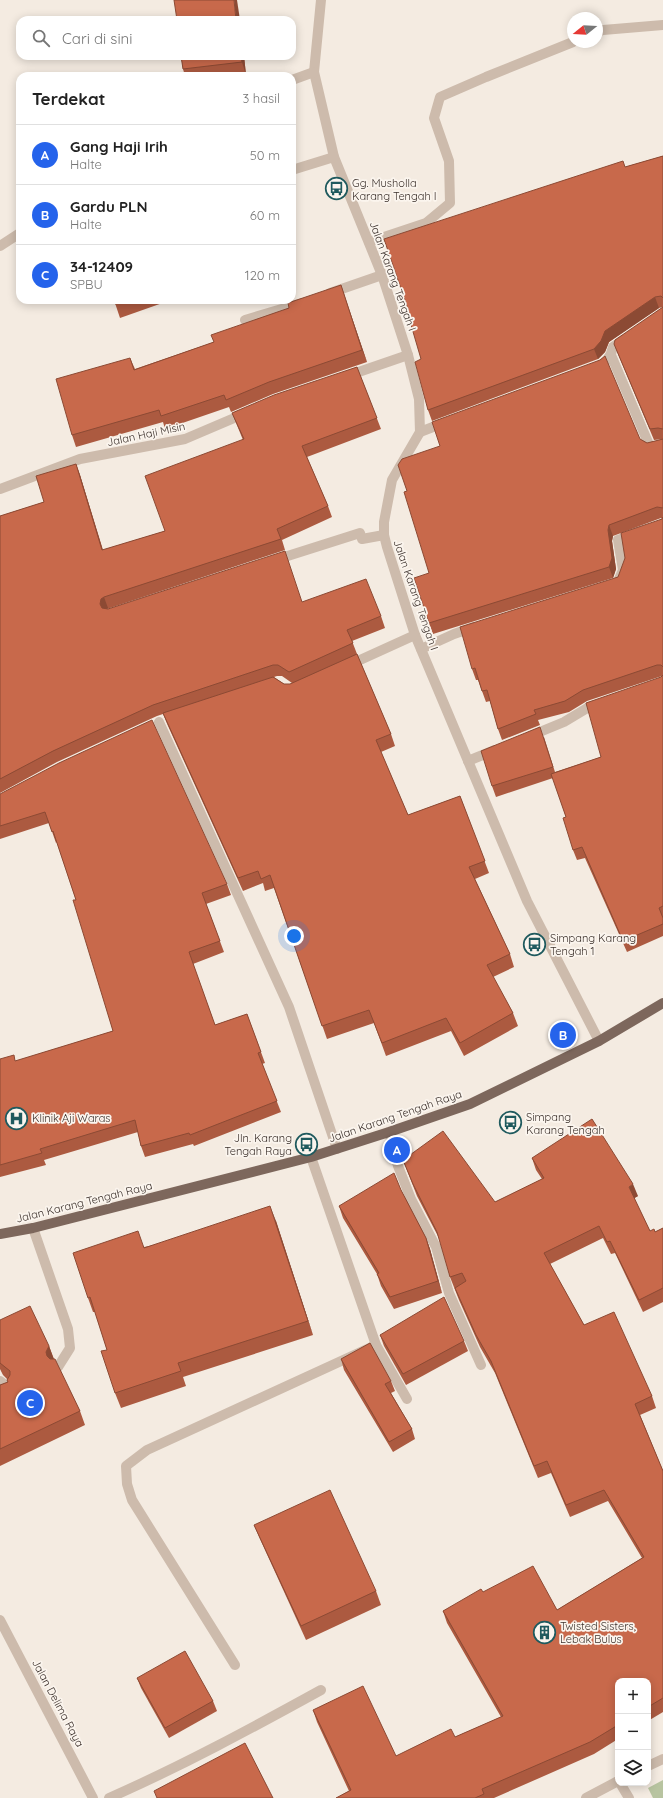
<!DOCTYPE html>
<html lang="id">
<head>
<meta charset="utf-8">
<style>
	:root { --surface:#fff; --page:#f2f2f2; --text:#222; --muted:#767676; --line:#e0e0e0; --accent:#2563eb }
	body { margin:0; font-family:Quicksand,sans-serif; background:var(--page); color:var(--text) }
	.controls { position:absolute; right:12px; bottom:12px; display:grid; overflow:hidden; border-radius:8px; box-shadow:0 2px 10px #0003 }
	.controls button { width:36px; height:36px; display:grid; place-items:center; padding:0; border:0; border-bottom:1px solid var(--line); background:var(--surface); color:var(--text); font:20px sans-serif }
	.compass { position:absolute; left:567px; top:12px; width:36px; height:36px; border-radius:50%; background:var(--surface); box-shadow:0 2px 10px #0003; rotate:252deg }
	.you { position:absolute; left:294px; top:936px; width:14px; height:14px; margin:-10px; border:3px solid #fff; border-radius:50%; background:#1a73e8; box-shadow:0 0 0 6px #1a73e833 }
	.badge { display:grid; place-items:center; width:26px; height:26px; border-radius:50%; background:var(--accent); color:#fff; font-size:13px; font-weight:700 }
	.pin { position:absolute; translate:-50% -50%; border:2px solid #fff; box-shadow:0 1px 4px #0006 }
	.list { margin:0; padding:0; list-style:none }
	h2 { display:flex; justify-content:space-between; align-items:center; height:52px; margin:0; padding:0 16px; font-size:17px }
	h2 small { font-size:13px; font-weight:400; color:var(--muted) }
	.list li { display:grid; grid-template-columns:26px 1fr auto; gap:12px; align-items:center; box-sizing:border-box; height:60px; padding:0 16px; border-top:1px solid var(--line) }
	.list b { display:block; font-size:15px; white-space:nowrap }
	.list p { margin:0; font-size:13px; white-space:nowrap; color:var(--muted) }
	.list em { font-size:13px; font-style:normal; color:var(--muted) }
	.icon { flex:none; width:22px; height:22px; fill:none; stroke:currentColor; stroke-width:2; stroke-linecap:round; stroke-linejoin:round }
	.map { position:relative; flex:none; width:663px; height:1798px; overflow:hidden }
	.search { position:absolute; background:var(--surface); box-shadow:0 2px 10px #0003; left:16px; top:16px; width:280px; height:44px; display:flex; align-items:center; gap:10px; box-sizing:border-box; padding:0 14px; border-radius:12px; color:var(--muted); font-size:15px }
	.panel { position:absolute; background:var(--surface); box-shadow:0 2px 10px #0003; left:16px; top:72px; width:280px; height:232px; border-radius:12px }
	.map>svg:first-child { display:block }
</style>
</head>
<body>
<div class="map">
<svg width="663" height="1798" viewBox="0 0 663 1798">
	<rect width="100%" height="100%" fill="#f4ebe1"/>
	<path fill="#b8c4a0" d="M663 1780V1798H653L648 1788Z"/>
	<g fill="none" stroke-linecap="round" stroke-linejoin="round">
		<g stroke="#cdbbac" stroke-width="10">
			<path d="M321 0 314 72 334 157 382 275 408 355 419 399 420 432 392 480 384 522V535L387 547 415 635 527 901 599 1041"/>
			<path d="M597 32 603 30 663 25"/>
			<path d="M292 80 314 72"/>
			<path d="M292 170 334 157"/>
			<path d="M369 242 426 223 450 203 449 161 434 118 440 97 486 77 573 42"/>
			<path d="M0 246 20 233"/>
			<path d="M330 293 382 275"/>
			<path d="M245 320 302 303"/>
			<path d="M611 355 650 447 663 445"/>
			<path d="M596 367C606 364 611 356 613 347L625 339"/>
			<path d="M347 376 408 355"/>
			<path d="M420 432 446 422"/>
			<path d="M0 489 80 459 185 439 246 413"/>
			<path d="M275 560 360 533 362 539 384 535"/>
			<path d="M619 579 623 570 618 540 635 534"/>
			<path d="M421 649 454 634 474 627"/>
			<path d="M349 665 415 635"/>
			<path d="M159 722 289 1007 337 1149"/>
			<path d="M530 736 564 722 589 707 598 704"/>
			<path d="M468 761 495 750"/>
			<path d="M389 1132 398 1166 411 1199 436 1247 449 1293 481 1365"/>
			<path d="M311 1157 376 1345 407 1399"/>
			<path d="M33 1228 68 1329 70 1348 58 1367"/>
			<path d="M0 1381 9 1388"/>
			<path d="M0 1620 93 1798"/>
			<path d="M235 1665 132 1500 127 1484 126 1466 147 1450 376 1345"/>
			<path d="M648 1766 663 1759"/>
			<path d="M620 1783 629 1798"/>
			<path d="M109 1798C182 1766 252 1728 321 1690"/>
			<path d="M586 1798 618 1781"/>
		</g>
		<path stroke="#7d675c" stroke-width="10" d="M0 1234 33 1228 311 1157 389 1132 470 1104 599 1041 663 1003"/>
	</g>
	<g fill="#ac5a40" fill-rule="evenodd">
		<path d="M181 56H244L246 75 241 76H185L183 69Z"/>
		<path d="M663 156V439L654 440 618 354 614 344 663 307 659 308 609 342 605 352 598 359 432 421 428 410 421 359 411 318 625 167Z"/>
		<path d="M341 285 367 362 273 394 231 412 229 407 165 429 163 422 76 447 72 435 130 358 135 369 214 342 289 308Z"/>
		<path d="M114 300H171L120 318Z"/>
		<path d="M357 367 381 429 307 457 328 506 332 517 282 540 285 550 107 609 302 602 381 616 385 628 352 641 357 654 391 734 395 746 381 752 408 815 460 796 489 873 475 879 510 954 514 967 493 977 513 1013 518 1026 464 1056 451 1031 386 1056 374 1023 327 1039 274 888 265 891 263 883 243 891 168 726 163 714 157 716 57 762 0 793V516L44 502 76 464 80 475 103 550 165 531 243 440 232 413ZM277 676H282L292 683 290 684H284L274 677Z"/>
		<path d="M640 439 647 443 663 439V936L627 952 585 858 577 860 573 850 566 817 553 778 496 797 492 786 544 737 555 772 601 757 662 676 587 701 569 712 538 720 540 725 502 740 498 729 490 701 486 702 478 680H476L472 669 618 577 662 518H661L613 536 612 541 616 569 613 578 433 634 429 623V573Z"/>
		<path d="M0 794 227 884 231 895 206 904 224 952 193 964 215 1025 247 1014 265 1063 262 1064 281 1112 194 1146 193 1144 145 1157 141 1146 138 1132 44 1160 46 1165 0 1177V1059L16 1061 113 1031 76 900 57 842 56 843 49 823 0 839Z"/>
		<path d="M532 1158 638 1196 634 1198 650 1231 655 1232 663 1228V1302L643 1312 615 1253 611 1254 603 1238 550 1264 584 1325 652 1396 656 1408 640 1415 663 1471V1712L648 1721V1681H618V1739L594 1754 494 1798H336L349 1791 317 1722 313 1710 396 1756 455 1737 501 1717 447 1623 443 1611 483 1592 557 1610 642 1558 608 1501 570 1517 551 1473 538 1478 495 1373 480 1347 459 1300 450 1277 440 1240 417 1196 403 1160 495 1202 542 1179 536 1170Z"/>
		<path d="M401 1190 426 1238 430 1249 442 1293 394 1309 381 1286 377 1274 343 1218 339 1206Z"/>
		<path d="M276 1221 313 1335 183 1377 186 1386 121 1408 115 1393 107 1350 95 1312H93L88 1298 144 1247Z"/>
		<path d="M0 1320 49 1346 54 1359 80 1411 85 1425 0 1466V1385L8 1382 7 1379 3 1375 0 1369Z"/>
		<path d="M380 1335 464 1341 468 1351 406 1385 384 1346Z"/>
		<path d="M341 1359 391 1381 395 1391 391 1393 412 1429 415 1439 393 1452 344 1370Z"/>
		<path d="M254 1525 376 1591 381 1605 306 1640 260 1539Z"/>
		<path d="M137 1678 213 1701 217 1711 169 1738 141 1688Z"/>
	</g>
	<g fill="#8c4a34">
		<path d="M234 0H237L240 20H236Z"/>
		<path d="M241 56H244L246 75 242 62Z"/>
		<path d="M341 285 345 298 367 362 362 350Z"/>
		<path d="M655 297 659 308 609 342 605 352 598 359 594 349 605 331Z"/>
		<path d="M76 464 80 475 106 561 102 550Z"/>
		<path d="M609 525 613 536 612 541 616 569 613 578 609 567 608 530Z"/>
		<path d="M104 597 108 608 105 610 104 616 100 604 101 599Z"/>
		<path d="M633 1184 638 1196 633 1199 629 1187Z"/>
		<path d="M270 1206 276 1221 313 1335 308 1321Z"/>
		<path d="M426 1238 430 1249 442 1293 438 1281Z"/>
		<path d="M49 1346 54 1360 52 1366 47 1356 46 1352Z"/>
	</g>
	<g fill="#c8694b" stroke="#8c4a34">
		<path d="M174 0H234L236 20H177Z"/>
		<path d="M181 56H241L242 62 183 69Z"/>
		<path d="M663 156V298L661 296 655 297 605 331 601 341 594 349 428 410 415 362 421 359 409 318H411L384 239 623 161 625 167Z"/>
		<path d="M341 285 362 350 269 382 226 400 224 395 161 416 159 410 72 435 56 379 130 358 134 370 214 342 211 335 289 308 288 303Z"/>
		<path d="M114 300H127L115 304Z"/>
		<path d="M663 307V429L658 428 650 429 614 344 615 340Z"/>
		<path d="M605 356 640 439 647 443 663 439V508L657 507 609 525 608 530 612 558 609 567 429 623 414 578 429 573 404 492 407 491 398 465 402 459 440 446 432 422 600 360Z"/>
		<path d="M357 367 377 418 302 446 328 506 277 529 281 539 104 597 101 599 100 604 102 608 108 609 285 551 302 602 366 579 381 616 347 630 353 643 289 672 278 665H273L153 705 53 751 0 779V516L44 502 36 476 76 464 102 550 165 531 145 476 244 439 232 413 274 395Z"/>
		<path d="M663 517V667L661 665H657L583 690 565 701 534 710 536 714 498 729 487 690 482 691 475 668 472 669 460 627 618 577 625 558 621 533 662 519Z"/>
		<path d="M357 654 391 734 376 740 408 815 460 796 485 861 469 867 510 954 487 965 513 1013 460 1043 446 1018 382 1043 369 1010 322 1026 270 875 261 879 258 871 238 878 163 713 273 677 284 684H290Z"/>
		<path d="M663 675V906L659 908 663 918V924L623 941 582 847 573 850 563 818 566 817 551 774 601 757 586 703 661 677Z"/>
		<path d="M152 720 227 884 202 893 220 941 189 952 215 1025 247 1014 261 1052 258 1053 277 1101 190 1135 189 1133 141 1146 135 1120 40 1149 42 1153 0 1165V1059L14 1055 15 1061 113 1031 73 900H76L53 831 52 832 45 812 0 826V794L59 763Z"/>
		<path d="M540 727 553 767 492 786 481 751Z"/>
		<path d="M592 1119 633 1184 629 1187 650 1231 654 1229 655 1232 663 1228V1288L639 1300 610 1241 607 1242 599 1226 544 1253 584 1325 614 1312 652 1396 635 1404 663 1471V1698L648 1707V1681H618V1725L590 1742 482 1789 484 1794 475 1798H336L351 1790 313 1710 363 1686 396 1756 451 1729 455 1737 503 1716 443 1611 481 1589 483 1592 533 1566 557 1610 644 1557 604 1490 566 1505 547 1461 534 1466 491 1361 476 1335 455 1288 466 1281 462 1273 450 1277 437 1232 413 1184 403 1160 443 1131 495 1202 544 1178 532 1158Z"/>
		<path d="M394 1173 401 1190 426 1238 438 1281 390 1297 377 1274 379 1273 339 1206Z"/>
		<path d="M270 1206 308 1321 178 1363 181 1371 115 1393 101 1351 107 1350 90 1297 88 1298 73 1253 138 1231 144 1248Z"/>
		<path d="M444 1297 464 1341 403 1374 380 1335Z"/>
		<path d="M30 1306 49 1346 46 1352 47 1356 50 1359H55L80 1411 0 1449V1385L8 1382 7 1380 10 1375V1371L0 1363V1320Z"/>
		<path d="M370 1343 391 1381 385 1384 412 1429 389 1442 341 1359Z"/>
		<path d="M330 1490 376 1591 301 1626 254 1525Z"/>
		<path d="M185 1651 213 1701 165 1728 137 1678Z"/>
		<path d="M245 1743 273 1798H157L154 1791Z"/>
	</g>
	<defs>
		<symbol id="bus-ring" viewBox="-11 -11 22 22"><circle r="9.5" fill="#fbf5ee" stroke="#1f5a5e" stroke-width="1.5"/><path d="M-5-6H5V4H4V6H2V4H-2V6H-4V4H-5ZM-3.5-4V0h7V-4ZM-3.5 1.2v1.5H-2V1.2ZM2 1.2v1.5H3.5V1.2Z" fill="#1f5a5e"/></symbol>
		<symbol id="hospital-ring" viewBox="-11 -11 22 22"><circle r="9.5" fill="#fbf5ee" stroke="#1f5a5e" stroke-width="1.5"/><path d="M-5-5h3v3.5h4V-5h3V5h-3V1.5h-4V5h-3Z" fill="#1f5a5e"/></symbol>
		<symbol id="building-ring" viewBox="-11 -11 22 22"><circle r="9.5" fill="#fbf5ee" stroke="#1f5a5e" stroke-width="1.5"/><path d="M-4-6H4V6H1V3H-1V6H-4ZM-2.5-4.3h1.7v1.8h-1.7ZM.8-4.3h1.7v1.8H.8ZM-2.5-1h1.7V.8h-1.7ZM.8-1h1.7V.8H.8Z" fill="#1f5a5e"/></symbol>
	</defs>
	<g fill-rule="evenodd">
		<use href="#bus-ring" x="324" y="176" width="25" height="25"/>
		<use href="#bus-ring" x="522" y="932" width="25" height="25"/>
		<use href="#hospital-ring" x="4" y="1106" width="25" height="25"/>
		<use href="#bus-ring" x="498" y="1110" width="25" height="25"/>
		<use href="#bus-ring" x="294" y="1132" width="25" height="25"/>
		<use href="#building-ring" x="532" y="1620" width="25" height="25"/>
	</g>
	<g text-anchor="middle" stroke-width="3.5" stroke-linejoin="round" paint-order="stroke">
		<g font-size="11" fill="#3b302b" stroke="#fbf5ee" text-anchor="start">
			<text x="352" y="187">Gg. Musholla<tspan x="352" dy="13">Karang Tengah I</tspan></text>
			<text x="550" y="942">Simpang Karang<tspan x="550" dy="13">Tengah 1</tspan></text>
			<text x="526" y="1121">Simpang<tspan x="526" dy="13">Karang Tengah</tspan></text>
			<text x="32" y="1122">Klinik Aji Waras</text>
			<text x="292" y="1142" text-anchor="end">Jln. Karang<tspan x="292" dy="13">Tengah Raya</tspan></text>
			<text x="560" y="1630">Twisted Sisters,<tspan x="560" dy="13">Lebak Bulus</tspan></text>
		</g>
		<g font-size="11" fill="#3b302b" stroke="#fbf5ee">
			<text transform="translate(393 276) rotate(70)" y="4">Jalan Karang Tengah I</text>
			<text transform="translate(146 434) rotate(-12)" y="4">Jalan Haji Misin</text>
			<text transform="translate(416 595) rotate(71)" y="4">Jalan Karang Tengah I</text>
			<text transform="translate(395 1116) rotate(-19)" y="4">Jalan Karang Tengah Raya</text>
			<text transform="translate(84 1202) rotate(-14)" y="4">Jalan Karang Tengah Raya</text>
			<text transform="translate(58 1703) rotate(62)" y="4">Jalan Delima Raya</text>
		</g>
	</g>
</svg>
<div class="controls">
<button>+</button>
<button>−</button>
<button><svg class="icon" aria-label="layers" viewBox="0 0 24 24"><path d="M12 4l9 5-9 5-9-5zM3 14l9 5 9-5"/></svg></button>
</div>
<svg class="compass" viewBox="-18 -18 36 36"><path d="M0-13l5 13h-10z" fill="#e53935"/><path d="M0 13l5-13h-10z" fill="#767676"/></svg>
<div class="you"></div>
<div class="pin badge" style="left:397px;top:1150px">A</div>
<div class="pin badge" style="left:563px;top:1035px">B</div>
<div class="pin badge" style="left:30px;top:1403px">C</div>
<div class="search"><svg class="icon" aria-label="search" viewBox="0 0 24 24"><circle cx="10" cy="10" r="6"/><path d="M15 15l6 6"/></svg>Cari di sini</div>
<section class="panel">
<h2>Terdekat<small>3 hasil</small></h2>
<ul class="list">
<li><span class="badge">A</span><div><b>Gang Haji Irih</b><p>Halte</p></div><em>50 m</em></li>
<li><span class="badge">B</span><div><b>Gardu PLN</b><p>Halte</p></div><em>60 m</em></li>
<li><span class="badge">C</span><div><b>34-12409</b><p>SPBU</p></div><em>120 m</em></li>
</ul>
</section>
</div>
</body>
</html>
